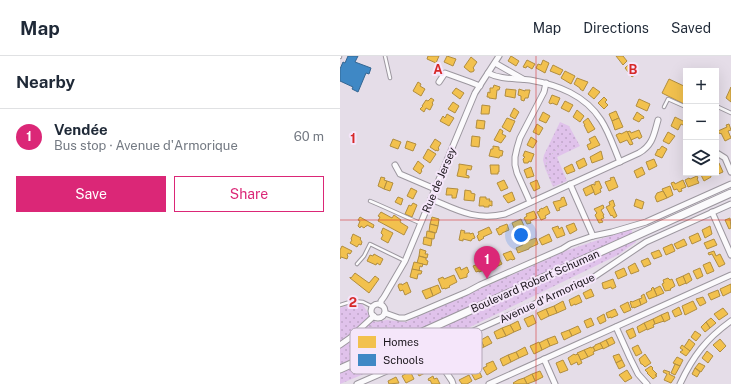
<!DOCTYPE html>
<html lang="en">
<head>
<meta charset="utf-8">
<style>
	:root { --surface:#fff; --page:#f6f6f7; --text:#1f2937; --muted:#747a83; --line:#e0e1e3; --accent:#db2777 }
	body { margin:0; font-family:"Public Sans",sans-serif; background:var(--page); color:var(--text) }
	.controls { position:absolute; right:12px; top:12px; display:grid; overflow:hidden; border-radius:0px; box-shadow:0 4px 16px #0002 }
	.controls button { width:36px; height:36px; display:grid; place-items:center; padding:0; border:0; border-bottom:1px solid var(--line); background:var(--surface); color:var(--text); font:20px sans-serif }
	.you { position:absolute; left:181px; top:179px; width:14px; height:14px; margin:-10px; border:3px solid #fff; border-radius:50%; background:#1a73e8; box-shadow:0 0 0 6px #1a73e833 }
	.badge { display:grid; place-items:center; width:26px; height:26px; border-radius:50%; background:var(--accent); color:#fff; font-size:13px; font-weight:700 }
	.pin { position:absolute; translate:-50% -33px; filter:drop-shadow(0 1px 2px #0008) }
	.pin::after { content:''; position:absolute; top:21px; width:14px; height:12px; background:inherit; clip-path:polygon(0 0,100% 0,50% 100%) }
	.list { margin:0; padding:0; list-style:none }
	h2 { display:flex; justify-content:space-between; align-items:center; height:52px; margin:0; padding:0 16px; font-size:17px }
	h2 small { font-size:13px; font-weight:400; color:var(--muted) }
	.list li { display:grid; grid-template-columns:26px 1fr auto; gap:12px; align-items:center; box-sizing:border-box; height:56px; padding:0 16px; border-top:1px solid var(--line) }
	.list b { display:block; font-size:15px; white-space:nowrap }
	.list p { margin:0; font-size:13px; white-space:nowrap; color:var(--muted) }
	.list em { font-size:13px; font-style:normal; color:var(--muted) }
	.actions { display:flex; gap:8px; padding:12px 16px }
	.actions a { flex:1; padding:9px 0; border:1px solid var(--accent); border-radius:0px; text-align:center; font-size:14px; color:var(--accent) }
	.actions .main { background:var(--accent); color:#fff }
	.icon { flex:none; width:22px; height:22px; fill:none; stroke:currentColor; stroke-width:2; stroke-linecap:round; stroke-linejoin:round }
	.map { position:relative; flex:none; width:391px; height:328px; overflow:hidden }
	header { display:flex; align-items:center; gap:24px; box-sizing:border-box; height:56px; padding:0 20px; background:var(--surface); border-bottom:1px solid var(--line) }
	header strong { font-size:19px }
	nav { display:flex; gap:22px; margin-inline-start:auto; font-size:14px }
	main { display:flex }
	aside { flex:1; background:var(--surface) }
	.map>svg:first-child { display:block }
</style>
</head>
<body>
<header>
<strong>Map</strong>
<nav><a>Map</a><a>Directions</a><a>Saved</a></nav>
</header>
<main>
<aside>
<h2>Nearby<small></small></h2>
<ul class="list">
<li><span class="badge">1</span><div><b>Vendée</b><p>Bus stop · Avenue d'Armorique</p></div><em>60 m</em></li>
</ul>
<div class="actions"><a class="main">Save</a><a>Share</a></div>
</aside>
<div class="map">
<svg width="391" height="328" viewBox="0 0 391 328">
	<defs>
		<pattern id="grass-dots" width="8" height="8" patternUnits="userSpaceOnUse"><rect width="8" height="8" fill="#e0c2eb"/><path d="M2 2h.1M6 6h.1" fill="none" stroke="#c0a6c9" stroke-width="1.8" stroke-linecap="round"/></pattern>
	</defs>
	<rect width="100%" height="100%" fill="#e5dde8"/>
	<g fill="url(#grass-dots)">
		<path d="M220 66 229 70 240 90 217 101 227 125 213 131 205 112 203 104 204 99Z"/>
		<path d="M291 173 296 186 278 199 122 275 79 293 19 320 0 328V252L11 248H22L35 266 47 264 66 266 228 194Z"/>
	</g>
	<g fill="#f2c14e" stroke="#b18d3f">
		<path d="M88 0H99L96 7 87 3Z"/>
		<path d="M107 0 116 3 113 10 104 6Z"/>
		<path d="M171 0 179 5 176 10 168 5Z"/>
		<path d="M276 0H283L287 5 283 9Z"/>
		<path d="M131 1 137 6 133 12 134 13V15L132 16H130L124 11Z"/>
		<path d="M187 4 195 8 192 13 187 10 186 12 183 11Z"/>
		<path d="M203 4 209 7 205 17 196 12 198 8 201 9Z"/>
		<path d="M289 8 296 18 292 21 285 12Z"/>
		<path d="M213 9 223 14 220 19 210 15Z"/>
		<path d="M225 15 235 20 231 28 221 22Z"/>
		<path d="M237 22 248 26 243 35 240 33V32L234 28Z"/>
		<path d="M329 23 346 31V49L322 37Z"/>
		<path d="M78 26 81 28 80 30 85 33 81 40 73 35Z"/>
		<path d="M154 29 160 31 159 34H157L156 43 149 42V41H147L148 36 150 37V32H153Z"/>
		<path d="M253 31 260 36 254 43 248 38Z"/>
		<path d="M391 31V46L386 42Z"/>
		<path d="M116 32 124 37 120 43 112 37Z"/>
		<path d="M166 33 176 34 175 42 165 40Z"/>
		<path d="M179 33 185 35V34H190L188 42H185L184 45 181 44V40L178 39Z"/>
		<path d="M212 39 220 42 217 49 212 47 211 48 209 47V46Z"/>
		<path d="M264 41 267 44 265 46 268 49 264 53 258 47Z"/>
		<path d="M91 42 94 44 92 47 93 48 90 54 86 52 84 56 80 53 83 50H82L86 44 88 45Z"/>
		<path d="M299 43 310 48 307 55 296 50Z"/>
		<path d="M225 45 233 49 229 56 221 52Z"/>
		<path d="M113 46 119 50 115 57 108 53Z"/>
		<path d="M142 49 150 50 149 58H141Z"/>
		<path d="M174 52 179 56 175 63 170 60Z"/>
		<path d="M237 54 244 60 240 66 233 61Z"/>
		<path d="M276 55 279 62 272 65 269 58Z"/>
		<path d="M203 56 210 60 206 67 199 64Z"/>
		<path d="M297 56 304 61 303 63 302 62 299 66 293 63Z"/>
		<path d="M107 58 114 62 109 70 100 65 103 60 105 62Z"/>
		<path d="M335 61 345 66 343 69 341 68 338 74 331 70Z"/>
		<path d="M167 62 175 65 170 76 162 71Z"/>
		<path d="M248 62 255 73 248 77 244 69H245L243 66Z"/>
		<path d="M279 62 283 71 275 74 272 65Z"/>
		<path d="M137 64 145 65 144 73 136 72Z"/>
		<path d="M197 68 203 72 199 79 193 76Z"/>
		<path d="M389 68 391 74 388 75 391 82 385 85 381 77 380 78 378 75 387 71 386 69Z"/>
		<path d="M160 73 163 75 162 78 166 80 161 87 154 84Z"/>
		<path d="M299 74 302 81 299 83 298 81 291 84 287 76 290 75 291 77Z"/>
		<path d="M287 75 293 88 290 89 287 84 280 87 276 79 280 77 281 78Z"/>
		<path d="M328 76 335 80 329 88 323 85Z"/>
		<path d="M132 80 140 81 139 91 131 90Z"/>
		<path d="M255 80 260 89 249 94 247 89 251 87 249 83Z"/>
		<path d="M191 81 197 85 193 92 187 89Z"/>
		<path d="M53 83 61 86 58 93 50 90Z"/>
		<path d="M95 83 101 87 98 92 99 93 98 95 96 94V95L90 91Z"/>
		<path d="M67 85 76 88 73 95 65 92Z"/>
		<path d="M153 90 159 91V94L163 95 162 100H160L159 102 149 100 151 93H153Z"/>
		<path d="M322 90 327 93 322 102 315 99 318 93 319 94Z"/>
		<path d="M88 93 96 98 90 107 83 102Z"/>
		<path d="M185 95 194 98 191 106 189 105 188 107H184L183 103 185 101 183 100Z"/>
		<path d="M261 95 263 103 252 107 250 101Z"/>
		<path d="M244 102 247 109 239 113 236 106Z"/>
		<path d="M314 103 317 110 309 114 306 106Z"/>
		<path d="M78 105 84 110 81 114 82 115 80 118 73 113Z"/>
		<path d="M379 107 383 116 376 119 375 117H376V108Z"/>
		<path d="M119 108 132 110 131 114 127 113 126 119 129 120V122L117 120 119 112Z"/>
		<path d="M232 108 235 115 227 118 224 112Z"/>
		<path d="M150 109H159V116H158V118H151Z"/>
		<path d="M191 111 194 120 187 122 184 114Z"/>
		<path d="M302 111 305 118 297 122 294 115Z"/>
		<path d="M365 117H370L371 121 364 125 361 119Z"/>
		<path d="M357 120 358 122 357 123 359 127 348 131 345 124 349 122 350 123Z"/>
		<path d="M41 121 45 122 44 124 47 125 44 133 38 130Z"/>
		<path d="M274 121 278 131 269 135 265 126 271 124 270 122Z"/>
		<path d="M164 124 168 132 161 135 157 127Z"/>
		<path d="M197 124 200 132 194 135 190 127Z"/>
		<path d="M343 124 346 131 341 133 342 135 339 136 337 133 334 134 331 127 334 126 335 128Z"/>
		<path d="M47 125 53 127 50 135 44 133Z"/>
		<path d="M259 125 262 132 260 133 261 136 255 139 251 129 254 128V129H255V126Z"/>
		<path d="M251 129 254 136 246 140 243 133Z"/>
		<path d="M330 130 333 139 327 142 322 133Z"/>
		<path d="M71 132 77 135 73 143 67 140Z"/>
		<path d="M107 132 118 133 116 142H112V139H106Z"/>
		<path d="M125 134 131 135V137L135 138 134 145 124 144Z"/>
		<path d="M323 135 327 142 317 146 315 141 317 137Z"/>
		<path d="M172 136 175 144 168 147 163 140Z"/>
		<path d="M58 141 63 143 61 149 55 146Z"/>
		<path d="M140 141H146V143H150L149 145H152V150L149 149V151H144V150H139Z"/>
		<path d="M224 141 227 149 219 152 220 154 217 155 213 146 221 144V142Z"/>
		<path d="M296 143 304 146 302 153 294 150Z"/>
		<path d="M273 144 275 150 273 151 277 160 274 162 272 159 271 160 266 151 270 149 269 146Z"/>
		<path d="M73 147 77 149 72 161 65 158 69 149 71 150Z"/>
		<path d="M263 149 264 152 261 154 264 159H263L264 162 261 163 263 166 259 167 255 159 257 157 254 153Z"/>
		<path d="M207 150 210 157 205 160 206 162 201 164 197 156 200 155 199 154 202 152V153Z"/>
		<path d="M194 155 197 162 190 165 191 167 187 168 184 162 187 160 186 158Z"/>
		<path d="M41 156 52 162 54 159 61 164 60 166 68 171 64 179 38 165 40 161 38 160Z"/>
		<path d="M20 161 34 169 33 172 27 169V170H26L24 172 21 170 20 172 18 170 20 165 18 164Z"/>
		<path d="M92 161 99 163 98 170 90 168Z"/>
		<path d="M390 162 391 172 389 173 385 164Z"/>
		<path d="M181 163 184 170 175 174 172 167Z"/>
		<path d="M234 167 237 174 230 178 226 170Z"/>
		<path d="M90 168 98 170 96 177 89 175Z"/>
		<path d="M167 168 169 174 162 177V178L159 179 156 173 159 172V171Z"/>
		<path d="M218 170 219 173 222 171 225 179 217 182 212 172Z"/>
		<path d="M370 170 372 178 365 182 362 174Z"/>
		<path d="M149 171 152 177 143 181 144 182 139 185 137 180 139 178 138 176Z"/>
		<path d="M43 172 53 177 48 187 41 183 43 179 41 177Z"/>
		<path d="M121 174 125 175 124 177H130V178L133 177 135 182 132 183 131 185 123 183V185L119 184Z"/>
		<path d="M87 175 95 177 94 183 86 182Z"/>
		<path d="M358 177 361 184 352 188 349 181Z"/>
		<path d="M13 178 21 182 20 183 22 186 21 189 19 188 17 191 10 187 12 184 11 183Z"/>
		<path d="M209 178 212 185 202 189 199 183Z"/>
		<path d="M84 181 92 183 91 190 83 188Z"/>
		<path d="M196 182 198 188 189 192V193L178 197 176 192 183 189 182 187Z"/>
		<path d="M344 183 347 189 337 193 334 188Z"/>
		<path d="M374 183 377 189 367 193 364 187Z"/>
		<path d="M332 188 335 195 326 199 323 192Z"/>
		<path d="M2 190 12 195 10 198 8 197 7 199 8 200 7 203 1 201 0 203V194Z"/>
		<path d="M80 193 86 195 85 198H88L87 202 79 200Z"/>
		<path d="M319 194 322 200 314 203 311 197Z"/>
		<path d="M171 195 175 203 172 204 171 203 167 205 163 198Z"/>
		<path d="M374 195 376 200 380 198 385 208 379 211 372 198 369 199 368 197Z"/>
		<path d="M34 198 43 203 40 209 37 207 36 209 27 205 30 199 33 200Z"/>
		<path d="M79 200 86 202V204L88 205 87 209 77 207Z"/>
		<path d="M159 202 162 208 154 212 151 206Z"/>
		<path d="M308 202 311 208 304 211 301 205Z"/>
		<path d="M74 206 83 208 82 211 80 210 79 215 72 213Z"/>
		<path d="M146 206 149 212 139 216V215L136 216 133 210 138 208V210Z"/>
		<path d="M370 206 374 215 367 218 363 209Z"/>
		<path d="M295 207 299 215 291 218 288 211Z"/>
		<path d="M120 211 121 214 127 211 129 216 127 218V221L120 223 115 213Z"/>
		<path d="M284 212 287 219 278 223 275 216Z"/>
		<path d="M360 212 363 220 357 223 353 215Z"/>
		<path d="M72 213 82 215 81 218H78L77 223 70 221Z"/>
		<path d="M15 217 29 227 35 220 39 223 29 237 10 222V221L11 222Z"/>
		<path d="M349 217 352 224 346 228 343 220Z"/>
		<path d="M114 219 117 226 109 230 110 231 105 233V232L102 233 98 223 103 221 104 223Z"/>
		<path d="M343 220 346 227 339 230 336 223Z"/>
		<path d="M328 222 330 224 332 223 335 230 330 233 331 234 325 235 322 228 324 227 323 224Z"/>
		<path d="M273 223 276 231 272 233 271 231 265 233 263 232V231L262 227Z"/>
		<path d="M67 226 71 236 65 239 63 234 60 235 58 230 59 228H62V229Z"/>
		<path d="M391 228V236L383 240 380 233Z"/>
		<path d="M98 229 101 236 93 240 90 232Z"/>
		<path d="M320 230 324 237 317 240 314 233Z"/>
		<path d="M313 231 317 240 309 243 306 237 312 234 311 233Z"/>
		<path d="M90 232 93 240 86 243 82 235Z"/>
		<path d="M251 233 254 240 246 243 243 237Z"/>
		<path d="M378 234 380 240 371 244 368 238Z"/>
		<path d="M304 238 307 246 301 249 299 243 302 242 301 240Z"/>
		<path d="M239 239 242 246 235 249V248L231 250 229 244Z"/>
		<path d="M363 241 366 247 360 250 356 243Z"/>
		<path d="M299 243 301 249 294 252V251L292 252 290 246 291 245 292 246Z"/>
		<path d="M223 245 226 253 217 257 214 250Z"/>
		<path d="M353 245 357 253 345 259 342 250Z"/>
		<path d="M288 246 291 254 284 257 280 250Z"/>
		<path d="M214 250 217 257 209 260 206 253Z"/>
		<path d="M339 251 342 258 335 261 332 255Z"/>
		<path d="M383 252 388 258 379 264 374 258Z"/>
		<path d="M206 253 209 260 201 264 197 257Z"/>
		<path d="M275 253 278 259 271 262V261L268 262 266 257Z"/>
		<path d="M328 256 330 263 324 266 321 259Z"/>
		<path d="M264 258 266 265 260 268 257 262Z"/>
		<path d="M193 259 196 267 188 271 184 263Z"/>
		<path d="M321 259 324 265 315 268 313 263Z"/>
		<path d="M251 262 254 269 247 272 244 265Z"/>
		<path d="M371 262 376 267 370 272 366 266Z"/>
		<path d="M313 263 315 268 313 269 314 271 307 274 304 267Z"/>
		<path d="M178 265 181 273 174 276 170 269Z"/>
		<path d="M366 266 370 272 365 276 361 271Z"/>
		<path d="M304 267 307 273 299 277 297 271Z"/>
		<path d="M170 269 174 276 166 280 162 272Z"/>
		<path d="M238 270 241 276 232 280 229 274Z"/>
		<path d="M162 272 166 280 157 283 154 276Z"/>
		<path d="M293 272 296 280 290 283 286 275Z"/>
		<path d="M229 274 232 280 224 284 221 277Z"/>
		<path d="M355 275 361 279 356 285 351 281Z"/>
		<path d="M148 280 152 287 144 291 141 284Z"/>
		<path d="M215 280 218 287 210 290 207 283Z"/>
		<path d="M272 281 275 287 269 290 266 284Z"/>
		<path d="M207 283 210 290 202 294 199 287Z"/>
		<path d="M349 283 355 288 350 295 344 291 348 285Z"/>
		<path d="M380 283 386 290 380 296 373 289Z"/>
		<path d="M141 284 144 291 136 295 133 288Z"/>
		<path d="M266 284 269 290 263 293 260 287Z"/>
		<path d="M199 286 202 294 194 298 190 290Z"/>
		<path d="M260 287 263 292 255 295 253 291 255 290V289Z"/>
		<path d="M298 289 302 297 296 300 292 292Z"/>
		<path d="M342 289 350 295 346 300 340 296 343 294 340 292Z"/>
		<path d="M185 291 188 298 179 302 176 296Z"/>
		<path d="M251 291V292L253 291 255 295 253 296 254 298 248 301 244 294Z"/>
		<path d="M244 294 248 301 241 304 237 297Z"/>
		<path d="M367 295 373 300 368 307 362 302Z"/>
		<path d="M176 296 179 302 171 306 168 299Z"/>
		<path d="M234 298 235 299 238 298 242 307 238 309 237 306 231 309 228 302Z"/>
		<path d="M279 298 282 304 276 307 273 300Z"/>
		<path d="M305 298 311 307 305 311 302 308H301L299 303Z"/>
		<path d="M168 299 171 306 163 310 160 303Z"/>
		<path d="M337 301 343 304 340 310 333 307Z"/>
		<path d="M223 304 228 314 220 317 216 307Z"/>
		<path d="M282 304 285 310 279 313 276 307Z"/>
		<path d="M153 305 157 313 147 319 143 312 147 310 146 308Z"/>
		<path d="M86 307 89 315 79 320 76 314 83 310 82 309Z"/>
		<path d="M359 307 365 310 361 316 355 312Z"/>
		<path d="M335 308 340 310 335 319 331 317Z"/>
		<path d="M311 310 313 312 312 313 317 318 315 319 317 320 313 323 307 317H308L305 314Z"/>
		<path d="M355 312 360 316 357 321 352 318Z"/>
		<path d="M138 313 142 321 135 324 131 317Z"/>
		<path d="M287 314 292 322 285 326 279 319Z"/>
		<path d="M324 314 330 316 329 318 335 321 331 327 324 324 327 318 323 316Z"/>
		<path d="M70 315 74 323 66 327 62 320Z"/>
		<path d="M200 315 203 321 195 325 192 318Z"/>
		<path d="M192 318 195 325 187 328 184 322Z"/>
		<path d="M129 319 132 325 127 328H122L119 324Z"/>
		<path d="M93 320 94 323 97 322 100 328H92L90 324 89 325 88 323Z"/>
		<path d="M56 321 59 327 49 328 48 325Z"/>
		<path d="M184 322 187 328H174L173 327 178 324Z"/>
	</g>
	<path fill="#3f88c5" stroke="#346692" d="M8 0H18L15 6 31 12 29 18 26 17 18 36 12 33 13 31 0 25V13L3 6 5 7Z"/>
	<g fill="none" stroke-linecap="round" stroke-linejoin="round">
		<defs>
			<g id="service">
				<path d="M45 0 50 22"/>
				<path d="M0 1V0"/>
				<path d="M376 50 391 57"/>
				<path d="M324 51 328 43 346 51"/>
				<path d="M30 145C47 152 63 160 80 167"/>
				<path d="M17 208 24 200 30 188 65 205"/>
				<path d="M0 249 13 245 23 246 33 251"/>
			</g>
			<g id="minor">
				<path d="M155 7 183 23"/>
				<path d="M148 17C161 24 176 22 190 24 218 29 245 39 261 64 269 76 274 92 280 106"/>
				<path d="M99 26 105 17 130 26 140 30"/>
				<path d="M377 97 385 102 391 116"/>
				<path d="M55 109 60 118 95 133"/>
				<path d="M230 128 253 180"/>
				<path d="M91 143C117 154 135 165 165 158L299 97C313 89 314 78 318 64"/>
				<path d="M190 146 177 117 175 109V101L177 92 180 82 204 36 206 27"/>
				<path d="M372 156 391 199"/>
				<circle cx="38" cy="255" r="7"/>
				<path d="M41 249V245L44 241 65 205 135 37 159 0"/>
				<path d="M45 257 59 262H65L80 256 127 236 140 229 222 193 230 188 253 180 272 176 306 166 391 128"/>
				<path d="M276 271 290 302 298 318 307 328"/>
				<path d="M0 289 10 282 34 260"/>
				<path d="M92 295 112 325 113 328"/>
				<path d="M204 303 215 328"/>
				<path d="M17 328 111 287 118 282 219 237 229 233 254 221 306 186 391 148"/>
				<path d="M149 328 391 219"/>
				<path d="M340 328C353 300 366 283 391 265"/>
			</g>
			<path id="secondary" d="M0 313 391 137"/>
		</defs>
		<use href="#service" stroke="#9c979f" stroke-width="4.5"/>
		<use href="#minor" stroke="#9c979f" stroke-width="7"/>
		<use href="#secondary" stroke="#9c979f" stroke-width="9"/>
		<g stroke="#c5c2c5" stroke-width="1" stroke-dasharray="1 3" stroke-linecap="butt">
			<path d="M214 130 206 111 207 103 222 88"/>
			<path d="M31 270C38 274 42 273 49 270L51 266"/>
			<path d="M43 273 49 285"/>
			<path d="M53 295 58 305"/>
		</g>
		<use href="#service" stroke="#fbfafc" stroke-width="2.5"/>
		<use href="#minor" stroke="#fbfafc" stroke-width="5"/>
		<use href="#secondary" stroke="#fbfafc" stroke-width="7"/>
		<path stroke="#c5c2c5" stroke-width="1" stroke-dasharray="1 3" stroke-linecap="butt" d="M49 285 53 295"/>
	</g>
	<path fill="none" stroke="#d62828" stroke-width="1" stroke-opacity="0.55" d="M196 0V328M0 164H391"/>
	<g text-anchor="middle" stroke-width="4" stroke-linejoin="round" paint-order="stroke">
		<g font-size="11" fill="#1a151b" stroke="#f5e6fa">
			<text transform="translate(99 124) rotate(-67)" y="4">Rue de Jersey</text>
			<text transform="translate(195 225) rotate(-24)" y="4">Boulevard Robert Schuman</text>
			<text transform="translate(207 242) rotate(-25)" y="4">Avenue d'Armorique</text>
		</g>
	</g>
	<rect x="10" y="272" width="132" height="46" rx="6" fill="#f5e6fa" stroke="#b3a7b7" stroke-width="1"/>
	<rect x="18" y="280" width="18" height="12" fill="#f2c14e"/>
	<rect x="18" y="298" width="18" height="12" fill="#3f88c5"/>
	<g font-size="11" fill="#1a151b">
		<text x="43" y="290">Homes</text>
		<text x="43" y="308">Schools</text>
	</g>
	<g font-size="13" text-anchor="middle" font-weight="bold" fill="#d62828" stroke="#f5e6fa" stroke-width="4" stroke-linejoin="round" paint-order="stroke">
		<text x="98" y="18">A</text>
		<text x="293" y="18">B</text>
		<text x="13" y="87">1</text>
		<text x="13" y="251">2</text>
	</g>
</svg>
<div class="controls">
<button>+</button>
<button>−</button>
<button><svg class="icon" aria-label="layers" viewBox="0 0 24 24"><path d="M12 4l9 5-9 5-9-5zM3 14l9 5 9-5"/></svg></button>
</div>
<div class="you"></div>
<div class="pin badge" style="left:147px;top:223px">1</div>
</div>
</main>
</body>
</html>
